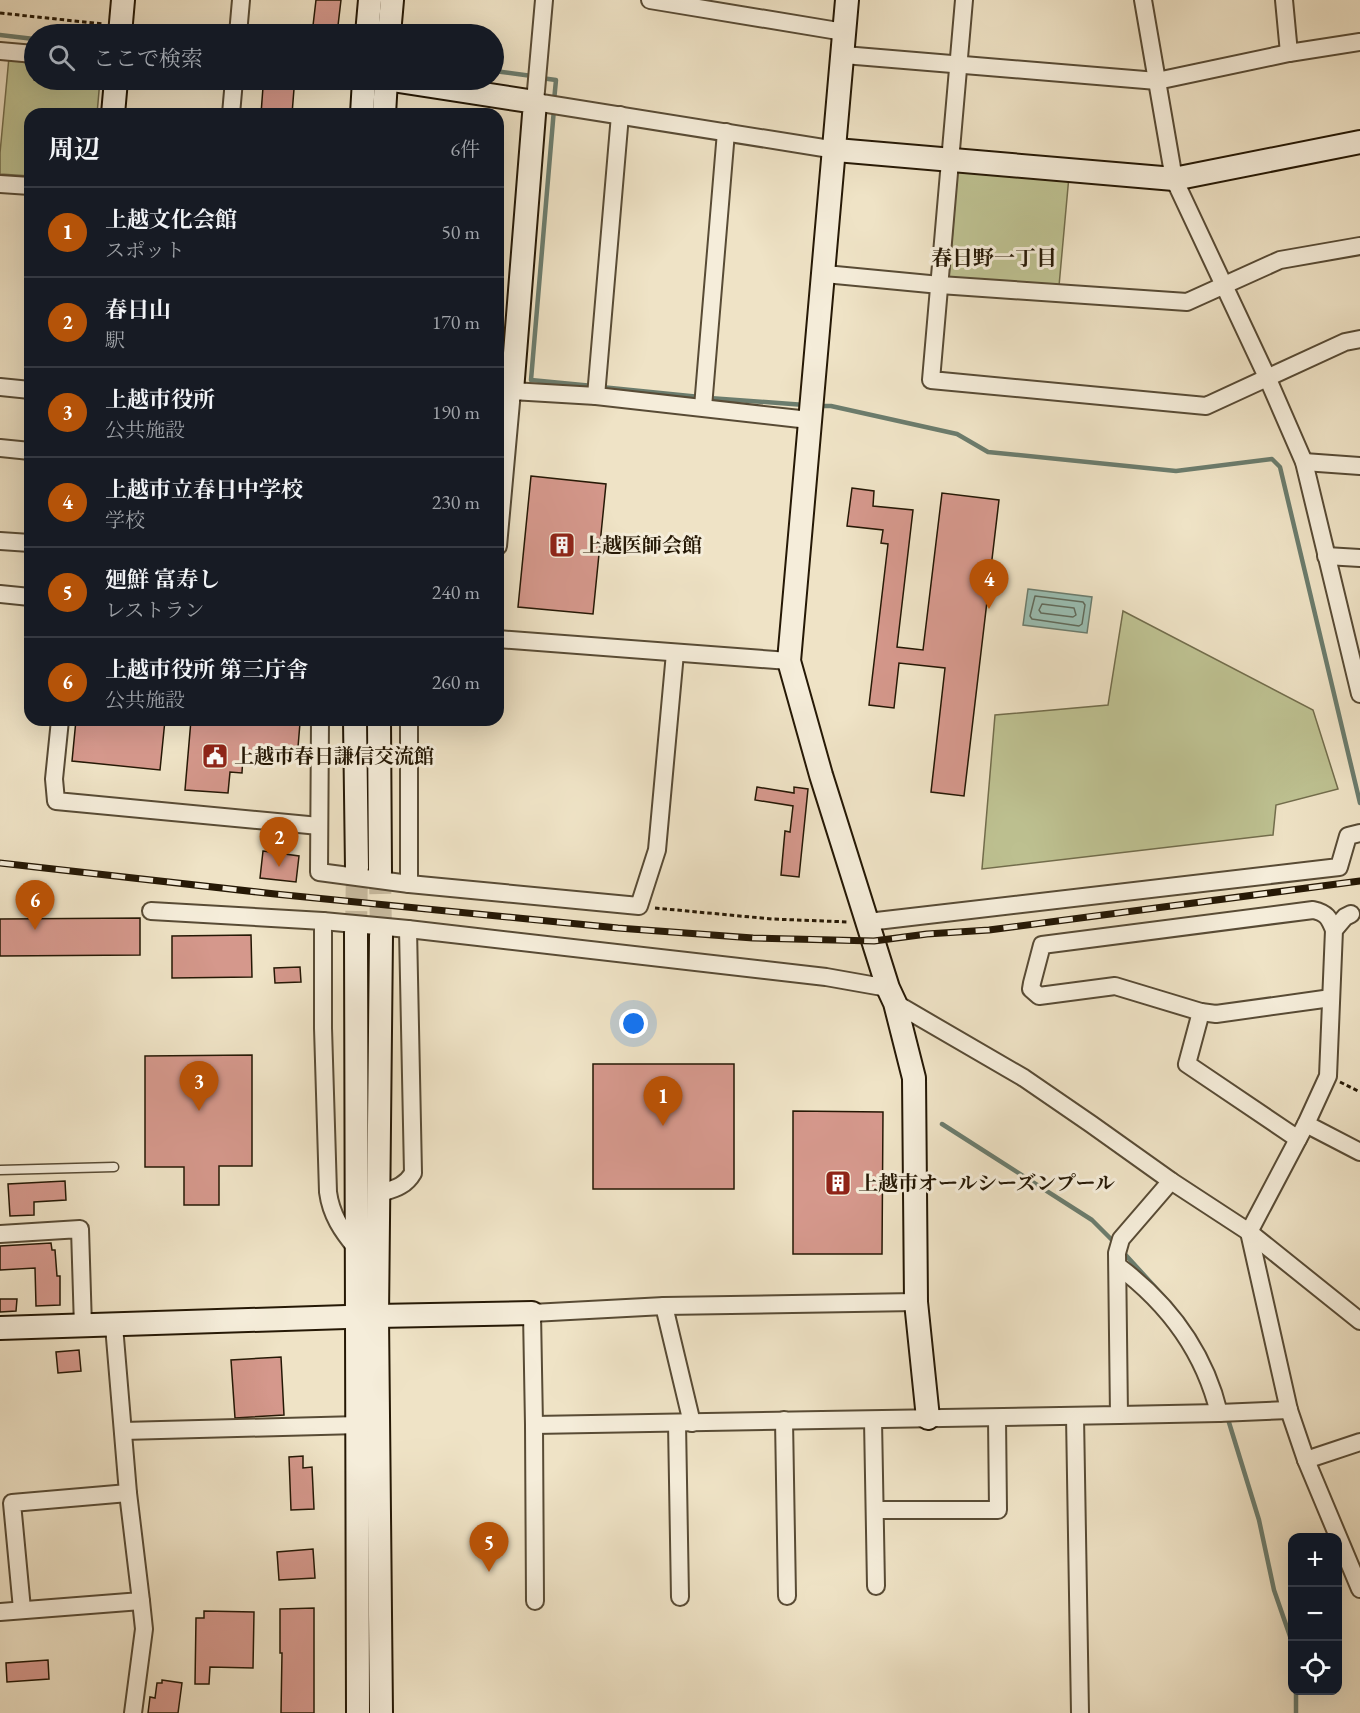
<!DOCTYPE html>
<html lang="ja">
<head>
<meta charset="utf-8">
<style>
	:root { --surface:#171b24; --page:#20242c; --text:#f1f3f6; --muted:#9ea1a6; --line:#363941; --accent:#b45309 }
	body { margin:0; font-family:"EB Garamond","Noto Serif JP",serif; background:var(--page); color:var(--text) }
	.controls { position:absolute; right:18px; bottom:18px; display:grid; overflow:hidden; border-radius:12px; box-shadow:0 6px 24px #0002 }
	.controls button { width:54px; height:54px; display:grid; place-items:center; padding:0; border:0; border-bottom:2px solid var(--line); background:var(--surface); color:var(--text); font:30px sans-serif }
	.you { position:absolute; left:634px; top:1024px; width:21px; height:21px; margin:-15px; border:4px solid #fff; border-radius:50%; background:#1a73e8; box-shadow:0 0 0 9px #1a73e833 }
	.badge { display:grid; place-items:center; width:39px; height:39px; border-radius:50%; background:var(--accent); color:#fff; font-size:20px; font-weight:700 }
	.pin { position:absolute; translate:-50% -50px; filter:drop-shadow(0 2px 3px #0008) }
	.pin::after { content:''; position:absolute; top:32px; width:21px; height:18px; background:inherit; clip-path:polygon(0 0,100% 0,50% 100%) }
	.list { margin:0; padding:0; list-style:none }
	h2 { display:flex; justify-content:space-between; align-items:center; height:78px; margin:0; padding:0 24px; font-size:26px }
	h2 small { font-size:20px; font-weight:400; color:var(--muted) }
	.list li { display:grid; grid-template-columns:39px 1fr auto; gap:18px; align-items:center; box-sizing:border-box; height:90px; padding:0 24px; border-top:2px solid var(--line) }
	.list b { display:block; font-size:22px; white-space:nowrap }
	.list p { margin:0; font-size:20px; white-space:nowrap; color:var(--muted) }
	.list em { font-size:20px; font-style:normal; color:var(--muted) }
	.icon { flex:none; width:33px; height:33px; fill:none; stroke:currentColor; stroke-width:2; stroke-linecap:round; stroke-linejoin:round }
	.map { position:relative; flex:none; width:1360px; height:1713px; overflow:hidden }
	.search { position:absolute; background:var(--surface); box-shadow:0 6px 24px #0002; left:24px; top:24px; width:480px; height:66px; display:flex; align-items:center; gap:15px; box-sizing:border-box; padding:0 21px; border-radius:33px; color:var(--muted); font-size:22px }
	.panel { position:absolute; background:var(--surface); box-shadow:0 6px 24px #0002; left:24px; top:108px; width:480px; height:618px; border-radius:18px }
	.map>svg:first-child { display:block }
</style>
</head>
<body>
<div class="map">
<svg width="1360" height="1713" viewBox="0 0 1360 1713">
	<rect width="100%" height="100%" fill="#efe3c6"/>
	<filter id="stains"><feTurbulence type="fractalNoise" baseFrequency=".00333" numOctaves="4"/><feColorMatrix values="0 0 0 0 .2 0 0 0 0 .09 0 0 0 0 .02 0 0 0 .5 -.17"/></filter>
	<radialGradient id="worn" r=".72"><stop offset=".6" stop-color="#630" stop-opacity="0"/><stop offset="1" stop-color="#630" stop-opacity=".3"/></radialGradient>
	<g fill="#bec292" stroke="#726d4c" stroke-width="1.5">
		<path d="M9 57 34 60V80H100L97 114H30V176L0 174V153Z"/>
		<path d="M958 166 1069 176 1059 286 949 277Z"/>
		<path d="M1123 611 1313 710 1338 789 1276 805 1273 835 982 869 995 715 1108 705Z"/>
	</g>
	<path fill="#9abeb2" stroke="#6b7c6d" stroke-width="1.5" d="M1028 589 1092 597 1087 633 1023 625Z"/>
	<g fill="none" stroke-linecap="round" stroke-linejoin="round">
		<g stroke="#606b5c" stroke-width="1.5">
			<path d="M1035 596 1083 602 1085 605 1082 624 1079 626 1032 619 1030 616Z"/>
			<path d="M1042 604 1074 608 1076 615 1073 617 1041 613 1039 610Z"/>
		</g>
		<g stroke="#6b7c6d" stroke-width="4.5">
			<path d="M0 35 34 39"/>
			<path d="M494 71 532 76"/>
			<path d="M541 78 556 80 554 101"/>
			<path d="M554 109 531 380 593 386"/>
			<path d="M601 387 700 397"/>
			<path d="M709 398 805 405"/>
			<path d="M819 406H831L957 434 988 452 1176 471 1272 459 1280 467 1360 803"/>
			<path d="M942 1124 1092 1220 1115 1243"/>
			<path d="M1122 1251 1165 1298"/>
			<path d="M1227 1416 1259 1520 1274 1590 1292 1642"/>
			<path d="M1296 1713V1690"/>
		</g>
	</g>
	<g fill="#d5988c" stroke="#251805" stroke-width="1.5">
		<path d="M316 0H341L337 34H312Z"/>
		<path d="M263 87 294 89 292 114H261Z"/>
		<path d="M531 476 606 484 593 614 518 607Z"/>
		<path d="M852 488 874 491 873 506 913 510 897 647 923 650 942 493 999 500 964 796 931 792 945 668 899 663 894 708 869 705 888 544 881 543 883 530 847 526Z"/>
		<path d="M76 720H165L160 770 72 761Z"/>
		<path d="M191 720H269L300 723 297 759 243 754 242 773 230 772 228 793 185 790Z"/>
		<path d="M757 787 794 793V787L808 789 799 877 781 875 785 831 790 832 793 806 755 800Z"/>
		<path d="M263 851 299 856 296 882 260 878Z"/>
		<path d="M140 918V955L0 956V919Z"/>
		<path d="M251 935 252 977 172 978V936Z"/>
		<path d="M300 967 301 982 275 983 274 968Z"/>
		<path d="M252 1055V1166H219V1205H184V1167H145V1056Z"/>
		<rect x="593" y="1064" width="141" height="125"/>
		<path d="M793 1111 883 1112 882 1254H793Z"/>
		<path d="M65 1181 66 1200 34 1202V1215L10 1216 8 1184Z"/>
		<path d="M51 1243 52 1250H55L57 1276H60V1305L36 1306 35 1268 0 1270V1246Z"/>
		<path d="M0 1299H17L16 1311 0 1312Z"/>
		<path d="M79 1350 81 1371 58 1373 56 1352Z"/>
		<path d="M281 1357 284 1415 235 1418 231 1360Z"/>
		<path d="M303 1456V1468L312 1467 314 1509 291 1510 289 1457Z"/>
		<path d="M313 1549 315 1578 279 1580 277 1552Z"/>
		<path d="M314 1608V1713H281L282 1653H280V1609Z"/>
		<path d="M204 1611 254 1612 253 1668 210 1667 209 1684H195L196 1618H204Z"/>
		<path d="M48 1660 49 1679 7 1682 6 1663Z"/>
		<path d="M162 1680 182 1683 178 1713H148L150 1697 155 1698 157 1683H162Z"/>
	</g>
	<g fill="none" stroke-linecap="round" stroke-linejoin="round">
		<g stroke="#c7ba9f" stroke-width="22" stroke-dasharray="22 11" stroke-linecap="butt">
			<path d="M380 872 381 936"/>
			<path d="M356 933 357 868"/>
		</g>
		<defs>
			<path id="lane" d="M0 1170 114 1167"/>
			<g id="street">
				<path d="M544 0 535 102 836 150"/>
				<path d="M650 0 844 32"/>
				<path d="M964 0 931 380 1206 406 1345 342 1360 339"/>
				<path d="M1143 0 1174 179 1267 377 1304 462 1360 694"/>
				<path d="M1284 0 1289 53"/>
				<path d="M238 34 241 0"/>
				<path d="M0 51 34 54"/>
				<path d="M844 55 1157 81 1289 53 1360 42"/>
				<path d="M231 114 234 80"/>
				<path d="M0 184 30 186"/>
				<path d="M825 274 940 285 1187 302 1280 260 1360 246"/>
				<path d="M0 387 30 390"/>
				<path d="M596 396 620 115"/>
				<path d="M703 407 726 132"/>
				<path d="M0 448 30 451"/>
				<path d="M1304 462 1360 466"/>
				<path d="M0 541 30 543"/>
				<path d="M498 546 512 391 596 396 809 420"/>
				<path d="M1326 556 1360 558"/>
				<path d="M0 594 30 597"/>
				<path d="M498 639 789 661"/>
				<path d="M60 720 54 779 56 801 319 826"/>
				<path d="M320 720 319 872 409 884 639 906 657 850 675 653"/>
				<path d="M409 884V720"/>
				<path d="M151 911 323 921 408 929 826 977 888 988"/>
				<path d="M1351 914 1345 917 1334 930 1328 1076 1306 1124 1249 1232 1289 1410 1306 1460 1360 1589"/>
				<path d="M323 921V1028L328 1192C331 1215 342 1231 357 1249"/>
				<path d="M868 922 1339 867 1348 836 1360 833"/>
				<path d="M895 1003 1024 1078 1091 1124 1171 1181 1249 1232 1360 1321"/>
				<path d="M1201 1012 1216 1014 1331 998"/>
				<path d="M1306 1124 1360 1152"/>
				<path d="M1298 1139 1187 1064 1201 1012 1115 986 1039 996 1031 989 1032 983 1042 945 1313 910C1327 913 1329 918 1334 930"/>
				<path d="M378 1194C393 1189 405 1187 413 1173L408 929"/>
				<path d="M0 1234 80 1229 83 1327"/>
				<path d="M1118 1266C1169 1304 1204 1351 1219 1413"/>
				<path d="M664 1306 692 1423"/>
				<path d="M1119 1415 1219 1413 1289 1410"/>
				<path d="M1075 1416 1080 1713"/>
				<path d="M784 1420 787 1596"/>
				<path d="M873 1420 876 1586"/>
				<path d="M677 1423 680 1597"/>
				<path d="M534 1425 1119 1415 1117 1253 1121 1239 1171 1181"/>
				<path d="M123 1431 359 1425"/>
				<path d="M1306 1460 1360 1442"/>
				<path d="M875 1510H998L997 1418"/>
				<path d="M535 1601 534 1425 532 1313 664 1306 916 1302"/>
				<path d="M22 1609 12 1503 128 1493"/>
				<path d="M0 1612 141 1601 128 1493 114 1326"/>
				<path d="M133 1713 144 1629 141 1601"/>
			</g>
			<g id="secondary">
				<path d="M847 0 789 661 821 775 888 988 895 1003 914 1078 916 1302 928 1418"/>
				<path d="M120 34 123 0"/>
				<path d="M367 34 370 0"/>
				<path d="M389 34 392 0"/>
				<path d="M392 80 535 102 512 391"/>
				<path d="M113 114 116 80"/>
				<path d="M362 114 364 80"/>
				<path d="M384 114 386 80"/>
				<path d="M836 150 1174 179 1360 142"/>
				<path d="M355 720 357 868"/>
				<path d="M379 720 380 872"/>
				<path d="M356 933 358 1713"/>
				<path d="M0 1328 377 1316 532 1313"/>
				<path d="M381 1713 377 1316 381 936"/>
			</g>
		</defs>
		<use href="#lane" stroke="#584b35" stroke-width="11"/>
		<use href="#street" stroke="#584b35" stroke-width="20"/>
		<use href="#secondary" stroke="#251805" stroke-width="26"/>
		<g stroke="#251805" stroke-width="3" stroke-dasharray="4.5 3" stroke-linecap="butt">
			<path d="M0 13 103 24"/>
			<path d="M655 908 772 919 849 922"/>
			<path d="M1340 1082 1360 1092"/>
		</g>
		<use href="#lane" stroke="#f5edda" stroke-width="8"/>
		<use href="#street" stroke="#f5edda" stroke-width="16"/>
		<use href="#secondary" stroke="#f5edda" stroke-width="22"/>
		<defs>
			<path id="rail" d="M0 863 275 894 618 928 753 938 874 941 927 934 989 930 1360 881"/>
		</defs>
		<use href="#rail" stroke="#251805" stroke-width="7"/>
		<use href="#rail" stroke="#f5edda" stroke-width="4.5" stroke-dasharray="14" stroke-linecap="butt"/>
	</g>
	<defs>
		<symbol id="building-square" viewBox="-11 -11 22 22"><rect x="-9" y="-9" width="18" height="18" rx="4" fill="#8f2418" stroke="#f5edda"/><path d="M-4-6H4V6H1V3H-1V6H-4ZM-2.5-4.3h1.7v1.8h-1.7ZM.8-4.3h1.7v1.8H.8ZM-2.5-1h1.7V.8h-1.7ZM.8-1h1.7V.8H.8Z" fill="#fff"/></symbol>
		<symbol id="civic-square" viewBox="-11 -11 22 22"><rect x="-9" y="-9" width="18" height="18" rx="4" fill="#8f2418" stroke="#f5edda"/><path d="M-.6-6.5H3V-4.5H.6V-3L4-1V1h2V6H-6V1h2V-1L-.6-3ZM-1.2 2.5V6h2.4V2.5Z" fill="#fff"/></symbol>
	</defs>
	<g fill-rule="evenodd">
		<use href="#building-square" x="547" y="530" width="30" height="30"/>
		<use href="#civic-square" x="200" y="741" width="30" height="30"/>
		<use href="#building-square" x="823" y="1168" width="30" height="30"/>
	</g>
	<g text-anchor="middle" stroke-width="6" stroke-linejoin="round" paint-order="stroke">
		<g font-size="20" font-weight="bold" fill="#251805" stroke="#f5edda" text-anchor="start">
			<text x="582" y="552">上越医師会館</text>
			<text x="234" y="763">上越市春日謙信交流館</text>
			<text x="858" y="1190">上越市オールシーズンプール</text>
		</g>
		<g font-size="21" font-weight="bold" fill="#251805" stroke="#f5edda">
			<text x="994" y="265">春日野一丁目</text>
		</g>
	</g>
	<rect width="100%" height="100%" filter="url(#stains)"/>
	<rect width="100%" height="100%" fill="url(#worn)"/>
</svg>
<div class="controls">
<button>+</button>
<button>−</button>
<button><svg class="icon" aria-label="locate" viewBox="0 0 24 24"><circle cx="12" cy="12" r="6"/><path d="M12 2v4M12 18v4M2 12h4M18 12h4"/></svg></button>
</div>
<div class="you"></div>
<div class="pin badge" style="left:663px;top:1126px">1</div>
<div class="pin badge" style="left:279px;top:867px">2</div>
<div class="pin badge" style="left:199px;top:1111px">3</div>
<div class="pin badge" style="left:989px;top:609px">4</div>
<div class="pin badge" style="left:489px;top:1572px">5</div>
<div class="pin badge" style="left:35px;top:930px">6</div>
<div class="search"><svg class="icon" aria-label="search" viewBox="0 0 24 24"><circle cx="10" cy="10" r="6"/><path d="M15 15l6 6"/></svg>ここで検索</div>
<section class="panel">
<h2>周辺<small>6件</small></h2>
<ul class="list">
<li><span class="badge">1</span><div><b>上越文化会館</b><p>スポット</p></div><em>50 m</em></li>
<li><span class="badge">2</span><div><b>春日山</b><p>駅</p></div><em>170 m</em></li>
<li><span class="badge">3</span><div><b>上越市役所</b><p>公共施設</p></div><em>190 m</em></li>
<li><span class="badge">4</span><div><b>上越市立春日中学校</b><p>学校</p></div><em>230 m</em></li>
<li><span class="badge">5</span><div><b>廻鮮 富寿し</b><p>レストラン</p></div><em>240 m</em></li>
<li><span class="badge">6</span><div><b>上越市役所 第三庁舎</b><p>公共施設</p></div><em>260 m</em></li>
</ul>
</section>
</div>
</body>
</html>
